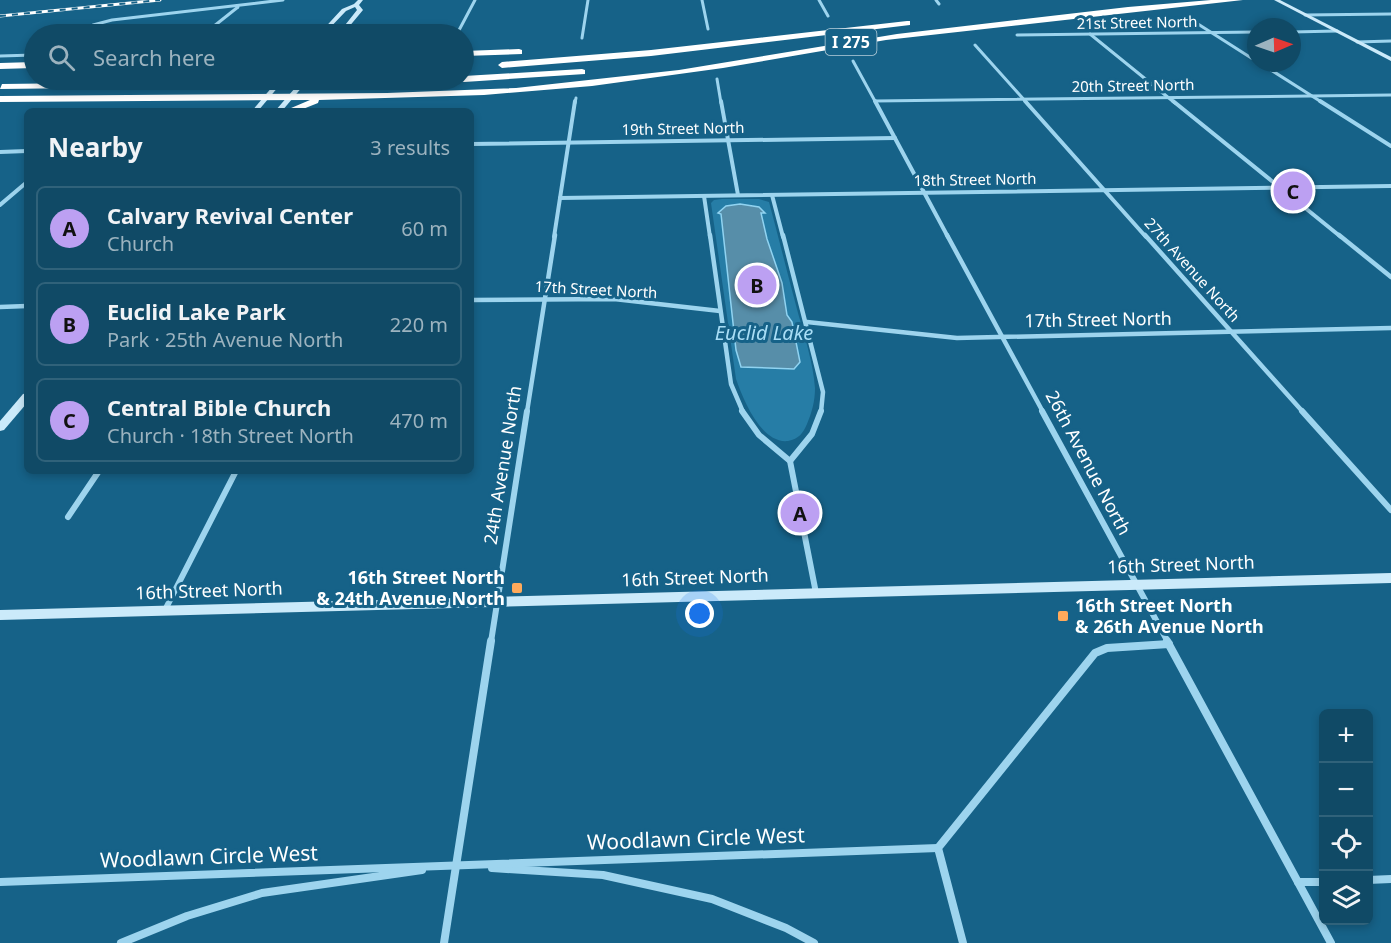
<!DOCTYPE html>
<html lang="en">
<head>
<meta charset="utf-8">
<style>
	:root { --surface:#104a66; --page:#1e546f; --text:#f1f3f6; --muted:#9cb3bf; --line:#30627a; --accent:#bca0f2 }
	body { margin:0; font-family:"Noto Sans",sans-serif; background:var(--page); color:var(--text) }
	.controls { position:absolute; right:18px; bottom:18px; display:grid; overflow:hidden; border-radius:9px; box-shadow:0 3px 9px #0003 }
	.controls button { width:54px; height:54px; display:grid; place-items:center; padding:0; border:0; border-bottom:2px solid var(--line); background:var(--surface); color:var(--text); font:30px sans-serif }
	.compass { position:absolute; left:1247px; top:18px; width:54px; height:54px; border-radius:50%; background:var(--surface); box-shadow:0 3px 9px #0003; rotate:88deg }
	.you { position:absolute; left:700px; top:614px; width:21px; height:21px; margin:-15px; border:4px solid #fff; border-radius:50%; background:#1a73e8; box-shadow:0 0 0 9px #1a73e833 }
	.badge { display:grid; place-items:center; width:39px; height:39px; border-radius:50%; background:var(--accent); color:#111; font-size:20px; font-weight:700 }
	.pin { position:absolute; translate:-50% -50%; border:3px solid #fff; box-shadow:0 2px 6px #0006 }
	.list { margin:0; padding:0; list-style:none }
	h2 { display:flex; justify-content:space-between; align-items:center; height:78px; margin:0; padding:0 24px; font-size:26px }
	h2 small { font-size:20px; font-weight:400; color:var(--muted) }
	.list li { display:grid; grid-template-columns:39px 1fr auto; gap:18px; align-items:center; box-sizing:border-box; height:84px; margin:0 12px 12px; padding:0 12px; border:2px solid var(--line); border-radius:9px }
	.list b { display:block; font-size:22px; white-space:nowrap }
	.list p { margin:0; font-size:20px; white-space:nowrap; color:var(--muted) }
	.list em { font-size:20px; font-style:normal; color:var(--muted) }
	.icon { flex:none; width:33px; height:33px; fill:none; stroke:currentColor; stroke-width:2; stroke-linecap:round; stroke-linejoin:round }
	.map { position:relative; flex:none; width:1391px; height:943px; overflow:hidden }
	.search { position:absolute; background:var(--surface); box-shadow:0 3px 9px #0003; left:24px; top:24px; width:450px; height:66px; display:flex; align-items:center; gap:15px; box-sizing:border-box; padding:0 21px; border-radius:33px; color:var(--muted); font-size:22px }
	.panel { position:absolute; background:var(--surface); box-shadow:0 3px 9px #0003; left:24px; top:108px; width:450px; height:366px; border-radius:9px }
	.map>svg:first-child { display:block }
</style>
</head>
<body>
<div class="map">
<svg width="1391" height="943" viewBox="0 0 1391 943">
	<rect width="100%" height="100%" fill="#166288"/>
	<path fill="#267da6" d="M722 199H759L769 202C779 239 788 276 798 313 805 338 813 362 815 388 815 401 812 412 807 424 803 433 799 439 788 441 761 444 743 399 736 379L711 203 714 200Z"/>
	<path fill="#578ea9" stroke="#90d3f1" stroke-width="1.5" d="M740 204 759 207 765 213H761L767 239 782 283 787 315 792 322 800 362 794 369 741 367 736 350 721 214 718 213 726 206Z"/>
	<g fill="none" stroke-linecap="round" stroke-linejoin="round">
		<g stroke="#9dd4ee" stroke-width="3">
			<path d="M702 0 708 29"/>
			<path d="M819 0 828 16"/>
			<path d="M936 0 939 4"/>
			<path d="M1305 15 1391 14"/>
			<path d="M1187 17 1256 61"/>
			<path d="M1292 32 1337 31"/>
			<path d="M78 34 93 25 112 20 283 0"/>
			<path d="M204 34 238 7"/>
			<path d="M457 34 475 0"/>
			<path d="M1090 34 1175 103"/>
			<path d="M1017 35 1256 32"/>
			<path d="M582 38 588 0"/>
			<path d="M1357 42 1391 41"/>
			<path d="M975 45 1027 103"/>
			<path d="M0 56 34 55"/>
			<path d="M853 61 876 103"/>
			<path d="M1260 63 1323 103"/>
			<path d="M717 79 721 103"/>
			<path d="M875 101 1391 95"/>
			<path d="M575 103 576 98"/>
		</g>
		<g stroke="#9dd4ee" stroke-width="4">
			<path d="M721 101 738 195"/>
			<path d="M875 101 948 237"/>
			<path d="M1025 101 1146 237"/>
			<path d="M1173 101 1341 237"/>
			<path d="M1320 101 1391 146"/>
			<path d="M471 144 895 138"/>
			<path d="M0 152 27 151"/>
			<path d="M772 195 783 237"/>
			<path d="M704 196 710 237"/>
			<path d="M560 198 1391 186"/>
			<path d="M0 205 27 182"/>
			<path d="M554 237 575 101"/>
		</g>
		<g stroke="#9dd4ee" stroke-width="4.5">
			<path d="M710 235 731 384 743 412"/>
			<path d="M783 235 823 392 821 412"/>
			<path d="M947 235 1043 412"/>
			<path d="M1145 235 1303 412"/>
			<path d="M1339 235 1391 277"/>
			<path d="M471 300 614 299 720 311"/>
			<path d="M0 307 27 306"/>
			<path d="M807 322 957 338 1391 328"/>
			<path d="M527 412 555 235"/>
		</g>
		<g stroke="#9dd4ee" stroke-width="6">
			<path d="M742 411 759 435 790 461 816 593"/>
			<path d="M1042 411 1168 642"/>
			<path d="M1302 411 1391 510"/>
			<path d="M790 461 812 434 821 411"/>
			<path d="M68 517 99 471"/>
			<path d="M165 610 236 471"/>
			<path d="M491 642 527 411"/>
		</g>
		<g stroke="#9dd4ee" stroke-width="8">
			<path d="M1167 641 1331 943"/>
			<path d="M492 868 603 875 712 899 786 928 814 943"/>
			<path d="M1368 880 1391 879"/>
			<path d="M0 882 938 848"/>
			<path d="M1298 882H1324"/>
			<path d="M121 943 187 916 262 893 422 870"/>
			<path d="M444 943 491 641"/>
			<path d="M963 943 938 848 1095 653 1107 648 1169 644"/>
		</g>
		<g fill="#cbeafa" fill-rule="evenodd">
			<path d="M358 0H363L359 5 363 10 343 34H338L357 10 355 7 346 11 324 34H319L342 9 354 4Z"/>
			<path d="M1274 0H1280L1391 57V61Z"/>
			<path d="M278 80H284L258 111H252Z"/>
			<path d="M302 80H308L282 111H275Z"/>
			<path d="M27 393V403L4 430 0 431V421L23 394Z"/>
			<path d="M1391 573V583L0 620V610Z"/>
		</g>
		<g fill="#fff" fill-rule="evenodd">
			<path d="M1211 0H1243L886 40 723 68 592 86 484 95 319 100 318 103 298 111H284L310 100 0 102V96L387 93 516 88 679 70 897 34 1128 7Z"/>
			<path d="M907 21H910V25L651 56 502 68 498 65 502 62 651 50Z"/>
			<path d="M519 49 522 50V54L464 56V51Z"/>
			<path d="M34 62V68L0 69V63Z"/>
			<path d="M582 69 585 70V74L464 82 460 80H464V76Z"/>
			<path d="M342 80H455L450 83 339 85V81Z"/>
			<path d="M246 81 249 82V86L0 89 2 84Z"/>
		</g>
		<defs>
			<path id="rail" d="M0 16 160 0"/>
		</defs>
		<use href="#rail" stroke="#fff" stroke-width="3"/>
		<use href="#rail" stroke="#166288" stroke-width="2" stroke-dasharray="6" stroke-linecap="butt"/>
		<path stroke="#fff" stroke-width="8" d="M246 84 342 83"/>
	</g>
	<g fill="#ffaa5b" stroke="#166288" stroke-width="2">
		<rect x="511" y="582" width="12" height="12" rx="3"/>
		<rect x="1057" y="610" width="12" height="12" rx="3"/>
	</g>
	<g text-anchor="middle" stroke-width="6" stroke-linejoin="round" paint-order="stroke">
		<g font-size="15" fill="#fff" stroke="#166288">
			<text transform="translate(1137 23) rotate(-1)" y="5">21st Street North</text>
			<text transform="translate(1133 86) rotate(-1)" y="5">20th Street North</text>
			<text transform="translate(683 129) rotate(-1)" y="5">19th Street North</text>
			<text transform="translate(975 180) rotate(-1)" y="5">18th Street North</text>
			<text transform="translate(1192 270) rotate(48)" y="5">27th Avenue North</text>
			<text transform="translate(596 290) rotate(3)" y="5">17th Street North</text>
		</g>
		<rect fill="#166288" stroke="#b9d0db" stroke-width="1.5" x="825.5" y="29" width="51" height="26" rx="4.5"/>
		<g font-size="16" font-weight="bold" fill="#fff">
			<text x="851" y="48">I 275</text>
		</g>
		<g font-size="18" fill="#fff" stroke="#166288">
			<text transform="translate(1098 320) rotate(-1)" y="6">17th Street North</text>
			<text transform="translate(1088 463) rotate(62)" y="6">26th Avenue North</text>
			<text transform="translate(503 465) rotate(-81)" y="6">24th Avenue North</text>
			<text transform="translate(1181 565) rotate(-2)" y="6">16th Street North</text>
			<text transform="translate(695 578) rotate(-2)" y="6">16th Street North</text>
			<text transform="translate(209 591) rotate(-2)" y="6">16th Street North</text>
		</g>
		<g font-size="18" font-weight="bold" fill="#fff" stroke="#166288" text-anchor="end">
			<text x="505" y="584">16th Street North<tspan x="505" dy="21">&amp; 24th Avenue North</tspan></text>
			<text x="1075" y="612" text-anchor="start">16th Street North<tspan x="1075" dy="21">&amp; 26th Avenue North</tspan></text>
		</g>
		<g font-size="20" font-style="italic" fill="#a9def6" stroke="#166288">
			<text x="764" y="340">Euclid Lake</text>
		</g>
		<g font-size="21" fill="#fff" stroke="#166288">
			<text transform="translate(696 839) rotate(-2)" y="7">Woodlawn Circle West</text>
			<text transform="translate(209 857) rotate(-2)" y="7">Woodlawn Circle West</text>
		</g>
	</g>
</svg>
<div class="controls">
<button>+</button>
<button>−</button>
<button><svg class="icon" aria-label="locate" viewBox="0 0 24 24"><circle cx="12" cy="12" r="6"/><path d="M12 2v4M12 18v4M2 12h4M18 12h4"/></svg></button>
<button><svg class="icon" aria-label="layers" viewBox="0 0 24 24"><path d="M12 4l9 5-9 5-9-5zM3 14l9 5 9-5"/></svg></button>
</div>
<svg class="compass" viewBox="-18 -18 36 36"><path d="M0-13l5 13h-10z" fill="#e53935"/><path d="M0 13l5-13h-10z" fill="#9cb3bf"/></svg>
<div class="you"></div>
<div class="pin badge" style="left:800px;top:513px">A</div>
<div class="pin badge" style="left:757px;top:285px">B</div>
<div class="pin badge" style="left:1293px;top:191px">C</div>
<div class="search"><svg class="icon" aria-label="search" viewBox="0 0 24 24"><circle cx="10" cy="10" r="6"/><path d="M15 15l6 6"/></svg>Search here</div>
<section class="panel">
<h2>Nearby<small>3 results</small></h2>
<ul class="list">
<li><span class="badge">A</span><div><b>Calvary Revival Center</b><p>Church</p></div><em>60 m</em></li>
<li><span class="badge">B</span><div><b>Euclid Lake Park</b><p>Park · 25th Avenue North</p></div><em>220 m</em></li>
<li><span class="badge">C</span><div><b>Central Bible Church</b><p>Church · 18th Street North</p></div><em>470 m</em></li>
</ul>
</section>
</div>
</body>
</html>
